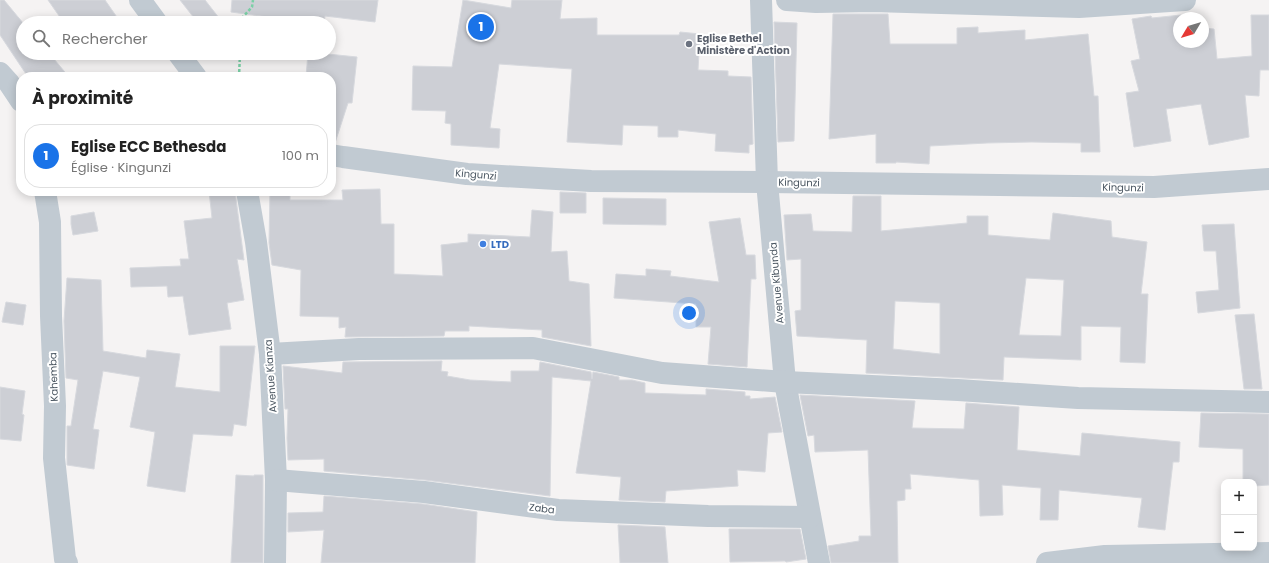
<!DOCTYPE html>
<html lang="fr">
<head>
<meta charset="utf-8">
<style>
	:root { --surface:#fff; --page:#f6f6f6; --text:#222; --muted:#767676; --line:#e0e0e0; --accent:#1a73e8 }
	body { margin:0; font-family:Poppins,sans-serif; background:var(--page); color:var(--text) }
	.controls { position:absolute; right:12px; bottom:12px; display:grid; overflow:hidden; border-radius:8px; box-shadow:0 2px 10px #0003 }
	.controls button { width:36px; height:36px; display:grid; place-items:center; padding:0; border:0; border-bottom:1px solid var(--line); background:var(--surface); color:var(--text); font:20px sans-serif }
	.compass { position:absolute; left:1173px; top:12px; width:36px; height:36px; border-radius:50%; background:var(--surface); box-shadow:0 2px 10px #0003; rotate:232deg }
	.you { position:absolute; left:689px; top:313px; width:14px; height:14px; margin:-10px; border:3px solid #fff; border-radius:50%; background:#1a73e8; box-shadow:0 0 0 6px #1a73e833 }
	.badge { display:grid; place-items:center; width:26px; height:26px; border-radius:50%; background:var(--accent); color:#fff; font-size:13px; font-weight:700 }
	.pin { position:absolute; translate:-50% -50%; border:2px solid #fff; box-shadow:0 1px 4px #0006 }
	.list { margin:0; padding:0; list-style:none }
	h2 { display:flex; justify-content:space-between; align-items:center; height:52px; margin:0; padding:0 16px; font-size:17px }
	h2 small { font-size:13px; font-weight:400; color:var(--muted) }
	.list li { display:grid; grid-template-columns:26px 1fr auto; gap:12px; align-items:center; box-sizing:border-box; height:64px; margin:0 8px 8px; padding:0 8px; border:1px solid var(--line); border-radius:16px }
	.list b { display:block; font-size:15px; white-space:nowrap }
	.list p { margin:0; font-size:13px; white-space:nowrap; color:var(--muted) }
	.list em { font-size:13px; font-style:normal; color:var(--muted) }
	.icon { flex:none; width:22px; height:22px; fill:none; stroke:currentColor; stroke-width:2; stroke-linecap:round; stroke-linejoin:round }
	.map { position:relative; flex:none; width:1269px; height:563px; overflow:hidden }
	.search { position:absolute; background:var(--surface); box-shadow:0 2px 10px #0003; left:16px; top:16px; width:320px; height:44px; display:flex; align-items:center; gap:10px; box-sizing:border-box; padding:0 14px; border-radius:22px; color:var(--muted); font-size:15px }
	.panel { position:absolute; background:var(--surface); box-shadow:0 2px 10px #0003; left:16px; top:72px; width:320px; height:124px; border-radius:16px }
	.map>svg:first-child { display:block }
</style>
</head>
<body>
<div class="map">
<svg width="1269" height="563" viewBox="0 0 1269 563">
	<rect width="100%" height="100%" fill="#f5f3f3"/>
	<g fill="#cdcfd5" stroke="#d7d9de" fill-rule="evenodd">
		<path d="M0 0H4L23 23V53H49L69 77H28L0 35Z"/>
		<path d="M48 0H105L121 23H64Z"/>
		<path d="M180 0H205L223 23H198Z"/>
		<path d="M232 0H378L375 22 325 16 324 23H312L231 12Z"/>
		<path d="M463 0 511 8 512 0H562L560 19 597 18V35H679L680 32 700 34 698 70 728 71V76L751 77 753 144 749 145V153L715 151 716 134 678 130V137H658V126L623 125 622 145 567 142 572 69 499 64 490 128 500 129 499 148 451 145V124L445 123 446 111 412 110 413 66 452 67Z"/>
		<path d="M833 14H888L890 44H957V28L978 27V33L1025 30V40L1088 34 1094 96H1098L1100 152H1081V143L1032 142 987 143 930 146 929 164 896 162V163H876V134L829 139Z"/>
		<path d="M1181 15V18H1179V42H1203V28L1214 29 1217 59 1252 56 1251 15H1269V70H1260L1259 96 1245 95 1249 137 1209 145 1201 104 1166 109 1171 141 1134 147 1126 93 1139 91 1131 61 1140 59 1132 19 1151 16 1152 18Z"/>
		<path d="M774 22 797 23 794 141 778 142Z"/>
		<path d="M308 53H318L357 57 352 103H348L335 143H331V77H306Z"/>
		<path d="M380 189 381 224H394V274L443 276 441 245 468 242V234L530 237 532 210 553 212 551 252 567 251 569 281 589 284 591 346 542 337V330L469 326V331H445L444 336 345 337 346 327 339 328V317L300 316 301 270 272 265 269 243 270 191H290V200H343L342 190Z"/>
		<path d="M209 191H235L244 260 237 259 244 300 227 303 231 329 189 335 183 296 168 297 167 286 131 287 130 268 181 266 180 259H189L184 221 212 218Z"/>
		<path d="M560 192 586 193V213H560Z"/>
		<path d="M853 196H881V231L967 223V216H988V235L1050 240 1053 213 1111 221 1112 237 1147 242 1141 294H1148L1145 363 1120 362 1121 327 1081 326V360L1004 357 1003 380 866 373 867 340 797 336 795 311 801 310V259L787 260 784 215 811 214 813 231 852 232ZM1026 278 1064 280 1061 336 1019 335ZM895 301 940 303V354L893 349Z"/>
		<path d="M603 198 666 199V225L603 224Z"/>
		<path d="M94 212 98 231 73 235 71 224V216Z"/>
		<path d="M740 218 746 255H755L756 279H751L747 367 708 364 711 327H696V304L614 298 616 274 646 276V269L671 271 670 276 719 282 709 222Z"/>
		<path d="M1234 224 1240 308 1198 313 1196 292 1219 290 1216 251H1204L1202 225Z"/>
		<path d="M67 278 101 280 103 351 146 358 147 350 180 354 175 387 220 392V346H255L246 426 234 424 232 436 193 434 185 492 147 486 155 432 130 427 140 377 103 371 93 429 99 430 94 469 67 465V426H71L78 380 66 378 64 321Z"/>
		<path d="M6 302 26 305 23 325 2 322Z"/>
		<path d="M1254 314 1262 389H1244L1235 315Z"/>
		<path d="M442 361 441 371 448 372 447 376 470 380 511 382V371H539L540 362 591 372 592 379 593 372 619 377V380H632L645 383V393L706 395V389L745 392V396H750V399L775 397 782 432 768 433 765 472 737 470 738 486 666 491 665 502 619 500 621 477 576 473 591 381 552 377 550 496 425 480 324 471V459L288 460 287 438 288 409H285L283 366 342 373 343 362Z"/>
		<path d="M0 387 25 391 22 414 24 415 21 441 0 439Z"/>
		<path d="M800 395 915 401 912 428 964 429 966 403 1019 407 1017 450 1080 456 1082 433 1180 442 1179 462H1173L1165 530 1138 527 1142 498 1059 490 1058 520H1040L1041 488 1002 485 1003 515 980 516 979 480 910 474 911 489H905V500L897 501 898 563H831L828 546 859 541V536H871L868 450 815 452 814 435 808 436Z"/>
		<path d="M1201 413 1269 414V485L1254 486V482H1243V449L1199 447Z"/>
		<path d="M236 475 254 476V475H263V563H231Z"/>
		<path d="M324 496 423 504 477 512 475 563H321L324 530 288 532V513L323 512Z"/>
		<path d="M618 525 665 527 668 563H620Z"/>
		<path d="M729 529H800L806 559 786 562 785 561 730 562Z"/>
	</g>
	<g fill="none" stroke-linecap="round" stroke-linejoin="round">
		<g stroke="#7ad0a6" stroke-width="2.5" stroke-dasharray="3 2" stroke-linecap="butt">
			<path d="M241 23V19L252 7 253 0"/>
			<path d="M239 77 240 53"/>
		</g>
		<g stroke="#c1cad2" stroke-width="22">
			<path d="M140 0 157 23"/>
			<path d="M761 0 767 182 785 382 819 563"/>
			<path d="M787 0 816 2 873 1 1079 7 1185 0"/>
			<path d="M178 53 196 77"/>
			<path d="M0 73 9 83 21 101"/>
			<path d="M331 155 343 157 467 174 591 181 767 182 1154 187 1269 179"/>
			<path d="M45 191 50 222 51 316 55 406 54 458 65 559 67 563"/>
			<path d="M247 191 256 242 270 354 276 480 275 563"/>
			<path d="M270 354 359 349 533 348 662 373 785 382 958 390 1078 398 1269 402"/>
			<path d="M276 480 424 492 558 510 708 516 810 517"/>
			<path d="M1047 563 1105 556 1269 553"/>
		</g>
	</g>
	<circle fill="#6b7280" stroke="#fff" stroke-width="1.5" cx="689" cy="44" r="4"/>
	<circle fill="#3f7fe0" stroke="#fff" stroke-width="1.5" cx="483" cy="244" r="4"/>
	<g text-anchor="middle" stroke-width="4" stroke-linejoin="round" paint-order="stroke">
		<g font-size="10" font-weight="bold" fill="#5b616d" stroke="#fff" text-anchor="start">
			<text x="697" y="42">Eglise Bethel<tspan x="697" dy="12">Ministère d'Action</tspan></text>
		</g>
		<g font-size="10" fill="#4a5661" stroke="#fff">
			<text transform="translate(476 174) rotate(5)" y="4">Kingunzi</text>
			<text transform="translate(799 182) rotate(1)" y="4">Kingunzi</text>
			<text transform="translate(1123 187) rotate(1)" y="4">Kingunzi</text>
			<text transform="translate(776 283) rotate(-95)" y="4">Avenue Kibunda</text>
			<text transform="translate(270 376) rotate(-94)" y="4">Avenue Kianza</text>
			<text transform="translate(53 377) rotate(-92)" y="4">Kahemba</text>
			<text transform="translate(542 508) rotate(7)" y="4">Zaba</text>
		</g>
		<g font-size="10" font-weight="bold" fill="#366cbe" stroke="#fff" text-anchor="start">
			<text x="491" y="248">LTD</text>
		</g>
	</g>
</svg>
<div class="controls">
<button>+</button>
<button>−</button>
</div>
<svg class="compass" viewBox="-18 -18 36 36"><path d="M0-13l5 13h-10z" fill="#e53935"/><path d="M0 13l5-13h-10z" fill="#767676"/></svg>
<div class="you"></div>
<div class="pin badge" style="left:481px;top:27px">1</div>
<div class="search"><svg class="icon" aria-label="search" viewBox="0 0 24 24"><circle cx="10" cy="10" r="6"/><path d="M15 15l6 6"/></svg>Rechercher</div>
<section class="panel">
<h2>À proximité<small></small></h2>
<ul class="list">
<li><span class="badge">1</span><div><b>Eglise ECC Bethesda</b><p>Église · Kingunzi</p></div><em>100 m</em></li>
</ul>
</section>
</div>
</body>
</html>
